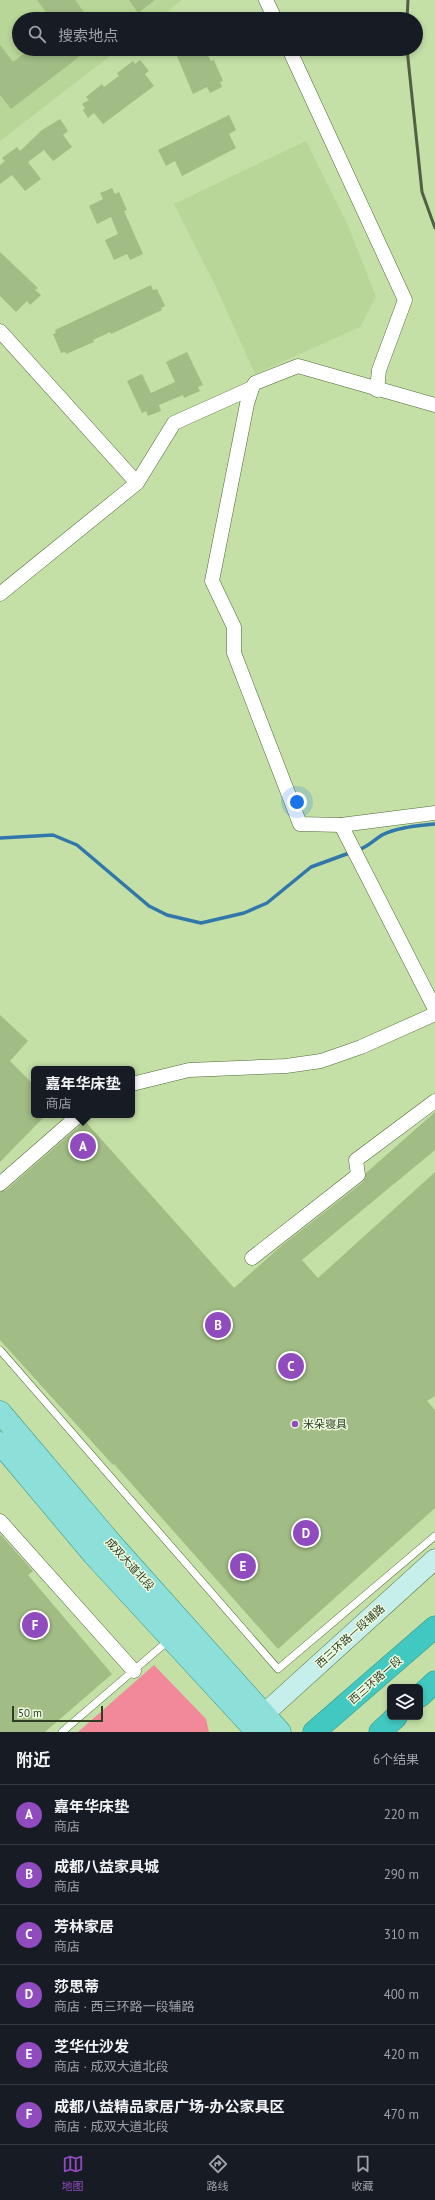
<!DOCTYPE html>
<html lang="zh">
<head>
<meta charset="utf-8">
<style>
	:root { --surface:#171b24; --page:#20242c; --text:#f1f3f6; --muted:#9ea1a6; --line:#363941; --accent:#904bbf }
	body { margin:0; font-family:"PT Sans","Noto Sans SC",sans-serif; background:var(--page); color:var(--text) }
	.controls { position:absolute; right:12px; bottom:12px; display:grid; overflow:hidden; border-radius:6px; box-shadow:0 2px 6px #0003 }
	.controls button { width:36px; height:36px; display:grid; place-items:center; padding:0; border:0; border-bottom:1px solid var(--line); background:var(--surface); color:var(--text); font:20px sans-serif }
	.scale { position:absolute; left:12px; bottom:10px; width:91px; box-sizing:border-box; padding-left:4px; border:2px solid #313c25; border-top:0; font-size:11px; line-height:14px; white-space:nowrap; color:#313c25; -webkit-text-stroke:3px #edfcdf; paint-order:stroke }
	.you { position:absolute; left:297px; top:802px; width:14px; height:14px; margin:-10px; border:3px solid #fff; border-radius:50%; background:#1a73e8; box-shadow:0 0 0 6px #1a73e833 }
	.badge { display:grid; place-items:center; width:26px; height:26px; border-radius:50%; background:var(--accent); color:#fff; font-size:13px; font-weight:700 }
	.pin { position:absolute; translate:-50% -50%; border:2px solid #fff; box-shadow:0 1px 4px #0006 }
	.popup { position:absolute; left:31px; top:1066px; width:104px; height:52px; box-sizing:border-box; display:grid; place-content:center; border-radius:6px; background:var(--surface); filter:drop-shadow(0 1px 3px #0005); font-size:13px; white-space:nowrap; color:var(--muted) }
	.popup b { font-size:15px; color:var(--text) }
	.popup::after { content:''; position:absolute; left:50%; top:100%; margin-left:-8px; border:8px solid transparent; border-top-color:var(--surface) }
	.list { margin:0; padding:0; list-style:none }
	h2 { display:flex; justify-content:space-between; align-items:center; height:52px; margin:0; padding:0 16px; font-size:17px }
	h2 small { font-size:13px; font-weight:400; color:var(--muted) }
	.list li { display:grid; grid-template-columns:26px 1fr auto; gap:12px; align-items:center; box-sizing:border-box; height:60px; padding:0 16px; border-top:1px solid var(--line) }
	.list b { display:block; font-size:15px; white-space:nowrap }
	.list p { margin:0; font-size:13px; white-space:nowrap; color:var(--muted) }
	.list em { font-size:13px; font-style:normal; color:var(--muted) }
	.icon { flex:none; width:22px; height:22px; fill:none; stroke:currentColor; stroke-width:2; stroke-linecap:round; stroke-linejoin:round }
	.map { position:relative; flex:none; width:435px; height:1732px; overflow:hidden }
	.search { position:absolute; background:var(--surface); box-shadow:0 2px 6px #0003; left:12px; right:12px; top:12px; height:44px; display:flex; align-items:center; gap:10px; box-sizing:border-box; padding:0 14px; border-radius:22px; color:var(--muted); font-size:15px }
	.sheet { height:412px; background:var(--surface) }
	nav { display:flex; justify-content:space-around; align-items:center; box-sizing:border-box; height:56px; border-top:1px solid var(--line); background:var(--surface); font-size:11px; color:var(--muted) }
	nav a { display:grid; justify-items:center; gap:2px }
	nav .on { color:var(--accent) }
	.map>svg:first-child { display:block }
</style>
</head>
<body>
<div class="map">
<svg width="435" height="1732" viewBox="0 0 435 1732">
	<rect width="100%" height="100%" fill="#c4e0a7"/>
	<g fill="#b7d697">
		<path d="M0 0H182L158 19H19V49H119L0 141Z"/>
		<path d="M306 141 349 228 376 297 360 327 255 374 216 287 174 204Z"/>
	</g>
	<path fill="#f2899b" d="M154 1665 206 1719 209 1732H78Z"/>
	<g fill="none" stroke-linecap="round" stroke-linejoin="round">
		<g stroke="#3177aa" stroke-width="3.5">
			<path d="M0 838 53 835 77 845 149 906 167 915 201 923 244 913 267 903 311 867 352 852"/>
			<path d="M358 850C368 847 374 840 382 835 398 827 418 826 435 824"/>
		</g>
	</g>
	<g fill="#a1bc84">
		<path d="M37 0H75L89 19H51Z"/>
		<path d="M129 0H155L138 13Z"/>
		<path d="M0 45 13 62 30 49H74L80 56 11 109 0 95Z"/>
		<path d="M174 49H204L211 61 214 60 223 81 220 82 222 87 210 93 207 87 193 94Z"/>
		<path d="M140 60 149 71 145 74 154 86 103 124 94 113 88 118 83 110 85 108 82 104 89 100 86 97 102 84 104 87 119 76 117 73 133 61 135 64Z"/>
		<path d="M229 115 236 130 229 134 236 148 182 176 175 161 166 166 158 150Z"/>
		<path d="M60 119 68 131 63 135 72 147 53 161 44 150 28 162 41 179 25 191 12 175 0 184V165L5 161 2 158 17 147 20 151 42 130Z"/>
		<path d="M112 188 115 194 119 192 127 210 124 211 143 254 130 260 127 254 114 260 105 240 118 234 111 217 97 224 89 206 103 199 100 193Z"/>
		<path d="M0 252 38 288 35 290 41 295 30 305 27 301 16 312 0 296Z"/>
		<path d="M151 285 153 290 157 289 165 306 161 308 162 310 111 334 110 332 93 340 94 342 66 354 65 352 61 353 53 334 56 333 55 330Z"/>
		<path d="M187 352 203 385 198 387 200 391 184 398 183 395 159 405 161 411 148 416 146 411 142 413 127 381 142 374 151 393 175 382 166 362Z"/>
		<path d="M0 1015 28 1041 10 1061 34 1085V1115H46L0 1162Z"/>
		<path d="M435 1112V1150L302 1260 318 1278 435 1172V1396L427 1401 435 1410V1508L278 1649 114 1464 113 1465 0 1340V1192L6 1190 85 1121 234 1288 280 1247 363 1182 366 1173Z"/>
		<path d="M0 1534 33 1571 28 1575 112 1674 45 1732H0Z"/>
	</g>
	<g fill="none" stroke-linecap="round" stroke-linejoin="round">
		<defs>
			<g id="lane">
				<path d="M0 1350 278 1669 435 1536"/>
				<path d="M62 1732 169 1640"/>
			</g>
			<g id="street">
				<path d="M266 0 275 19"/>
				<path d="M289 49 405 300 379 370 377 390"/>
				<path d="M0 331 137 483"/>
				<path d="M435 405 298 366 255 383 252 388 247 404 212 581 234 627V653L300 824 341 825 435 813"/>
				<path d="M0 594 137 483 174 423 252 388"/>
				<path d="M341 825 435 1009"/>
				<path d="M132 1084 189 1070 286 1066 321 1061 361 1047 435 1014"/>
				<path d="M0 1184 79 1115"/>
				<path d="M252 1258 358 1175 356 1160 435 1101"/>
				<path d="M0 1521 134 1671"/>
			</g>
			<path id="secondary" d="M257 1727 264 1714 435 1559"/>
			<g id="primary">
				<path d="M0 1412 111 1543 280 1732"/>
				<path d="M0 1443 94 1555 257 1732"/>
			</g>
			<g id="highway">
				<path d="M420 1696 435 1682"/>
				<path d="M314 1732 435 1627"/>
				<path d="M380 1732 396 1717"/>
			</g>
		</defs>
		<use href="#lane" stroke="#516935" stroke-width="8"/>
		<use href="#street" stroke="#516935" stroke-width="15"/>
		<use href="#secondary" stroke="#516935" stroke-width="21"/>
		<use href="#primary" stroke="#3b988a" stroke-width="23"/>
		<use href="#highway" stroke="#3b988a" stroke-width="23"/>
		<use href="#lane" stroke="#fff" stroke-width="7"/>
		<use href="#street" stroke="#fff" stroke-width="14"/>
		<use href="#secondary" stroke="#c6efec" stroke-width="20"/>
		<use href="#primary" stroke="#8ddfda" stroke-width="22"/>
		<use href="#highway" stroke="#41c9c1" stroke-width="22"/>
		<g stroke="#526042" stroke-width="3">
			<path d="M407 19 408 0"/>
			<path d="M407 49 422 192 435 228"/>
		</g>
	</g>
	<circle fill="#904bbf" stroke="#edfcdf" stroke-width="1.5" cx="295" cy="1424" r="4"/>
	<g text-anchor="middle" stroke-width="3" stroke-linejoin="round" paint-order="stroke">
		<g font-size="11" fill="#313c25" stroke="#edfcdf" text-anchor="start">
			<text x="303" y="1428">米朵寝具</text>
		</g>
		<g font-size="11" fill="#313c25" stroke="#edfcdf">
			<text transform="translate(130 1564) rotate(48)" y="4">成双大道北段</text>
			<text transform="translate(350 1636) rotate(-42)" y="4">西三环路一段辅路</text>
			<text transform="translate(375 1680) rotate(-41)" y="4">西三环路一段</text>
		</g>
	</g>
</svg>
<div class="controls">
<button><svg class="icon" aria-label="layers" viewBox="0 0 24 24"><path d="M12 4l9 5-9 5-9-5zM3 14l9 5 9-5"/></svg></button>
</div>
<div class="scale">50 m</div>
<div class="you"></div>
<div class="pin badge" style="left:83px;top:1146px">A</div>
<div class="popup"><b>嘉年华床垫</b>商店</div>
<div class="pin badge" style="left:218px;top:1325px">B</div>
<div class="pin badge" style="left:291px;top:1366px">C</div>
<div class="pin badge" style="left:306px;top:1533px">D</div>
<div class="pin badge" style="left:243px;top:1566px">E</div>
<div class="pin badge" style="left:35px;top:1625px">F</div>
<div class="search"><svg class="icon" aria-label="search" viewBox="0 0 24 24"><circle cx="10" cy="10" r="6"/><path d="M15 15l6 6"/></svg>搜索地点</div>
</div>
<section class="sheet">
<h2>附近<small>6个结果</small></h2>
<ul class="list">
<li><span class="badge">A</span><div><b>嘉年华床垫</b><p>商店</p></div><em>220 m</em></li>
<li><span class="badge">B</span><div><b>成都八益家具城</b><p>商店</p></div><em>290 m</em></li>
<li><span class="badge">C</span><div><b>芳林家居</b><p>商店</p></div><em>310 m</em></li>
<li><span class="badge">D</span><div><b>莎思蒂</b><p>商店 · 西三环路一段辅路</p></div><em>400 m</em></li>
<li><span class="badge">E</span><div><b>芝华仕沙发</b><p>商店 · 成双大道北段</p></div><em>420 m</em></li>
<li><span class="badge">F</span><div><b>成都八益精品家居广场-办公家具区</b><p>商店 · 成双大道北段</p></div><em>470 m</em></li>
</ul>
</section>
<nav>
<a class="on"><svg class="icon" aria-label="map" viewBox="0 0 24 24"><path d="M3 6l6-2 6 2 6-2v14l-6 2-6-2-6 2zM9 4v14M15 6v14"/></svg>地图</a>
<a><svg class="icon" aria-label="directions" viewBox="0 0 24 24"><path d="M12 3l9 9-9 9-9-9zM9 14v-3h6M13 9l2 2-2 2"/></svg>路线</a>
<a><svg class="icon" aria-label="saved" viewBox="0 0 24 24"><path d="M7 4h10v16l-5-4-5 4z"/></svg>收藏</a>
</nav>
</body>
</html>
